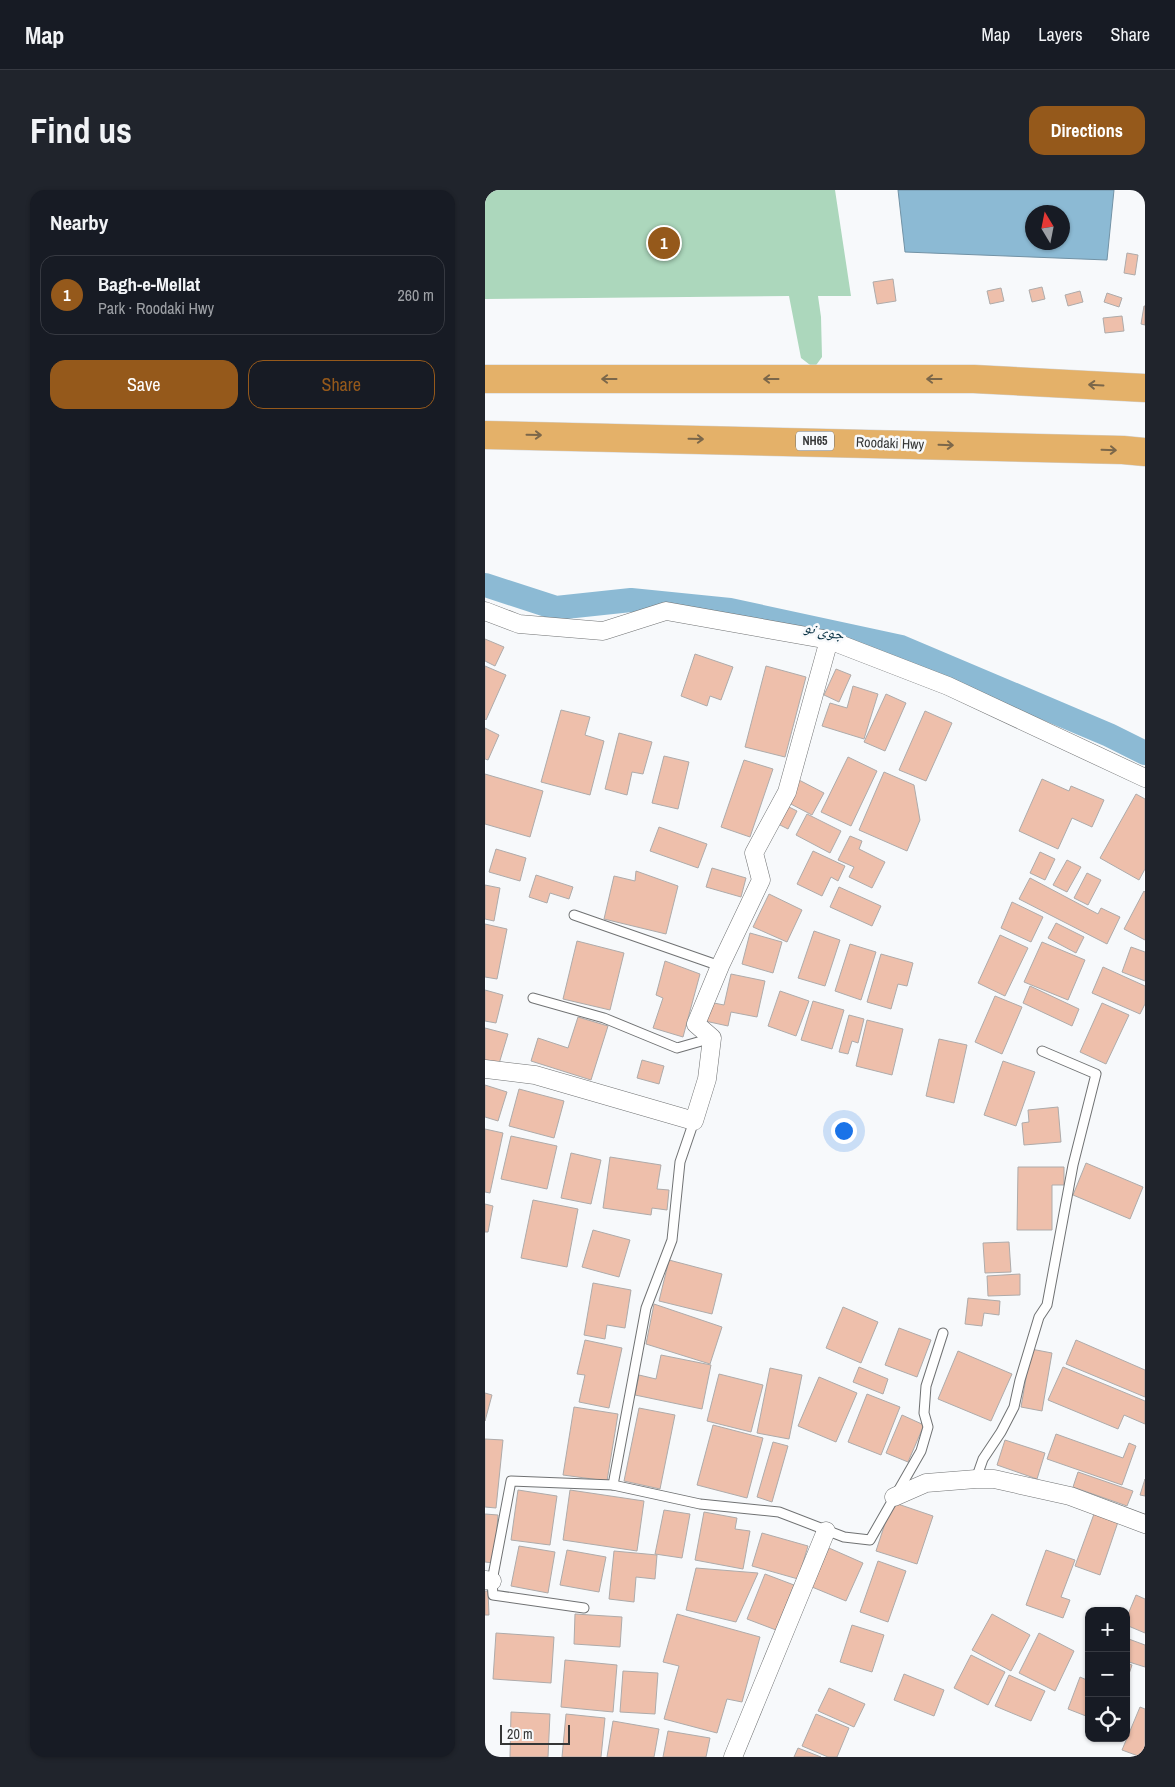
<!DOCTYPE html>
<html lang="en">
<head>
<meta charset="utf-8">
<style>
	:root { --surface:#171b24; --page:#20242c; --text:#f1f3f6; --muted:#9ea1a6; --line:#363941; --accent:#95591b }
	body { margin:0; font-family:"Archivo Narrow","Noto Naskh Arabic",sans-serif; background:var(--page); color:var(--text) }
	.controls { position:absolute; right:15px; bottom:15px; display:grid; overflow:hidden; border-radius:10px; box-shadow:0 1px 4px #0004 }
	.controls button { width:45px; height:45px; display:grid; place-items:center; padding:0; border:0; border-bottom:1px solid var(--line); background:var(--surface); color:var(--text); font:25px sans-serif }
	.compass { position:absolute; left:540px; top:15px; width:45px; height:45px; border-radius:50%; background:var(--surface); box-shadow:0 1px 4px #0004; rotate:350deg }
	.scale { position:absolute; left:15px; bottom:12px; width:70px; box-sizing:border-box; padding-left:5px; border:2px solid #353636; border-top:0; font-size:14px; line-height:18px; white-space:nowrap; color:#353636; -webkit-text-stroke:4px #f7f9fb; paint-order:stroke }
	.you { position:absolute; left:358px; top:940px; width:18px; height:18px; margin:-12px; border:4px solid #fff; border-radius:50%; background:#1a73e8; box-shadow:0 0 0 8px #1a73e833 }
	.badge { display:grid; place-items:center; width:32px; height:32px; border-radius:50%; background:var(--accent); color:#fff; font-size:16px; font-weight:700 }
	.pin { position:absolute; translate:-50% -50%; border:2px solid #fff; box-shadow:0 1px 5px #0006 }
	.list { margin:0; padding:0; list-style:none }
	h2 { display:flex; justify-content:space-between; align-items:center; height:65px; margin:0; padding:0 20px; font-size:21px }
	h2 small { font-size:16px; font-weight:400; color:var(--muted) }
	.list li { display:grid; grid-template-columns:32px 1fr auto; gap:15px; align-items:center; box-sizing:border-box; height:80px; margin:0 10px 10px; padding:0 10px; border:1px solid var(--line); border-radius:15px }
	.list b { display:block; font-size:19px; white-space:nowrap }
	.list p { margin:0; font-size:16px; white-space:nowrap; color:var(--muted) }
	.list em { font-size:16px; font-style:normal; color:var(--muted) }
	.actions { display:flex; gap:10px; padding:15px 20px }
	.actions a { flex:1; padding:11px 0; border:1px solid var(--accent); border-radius:15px; text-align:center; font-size:18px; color:var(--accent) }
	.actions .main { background:var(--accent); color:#fff }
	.icon { flex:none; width:28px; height:28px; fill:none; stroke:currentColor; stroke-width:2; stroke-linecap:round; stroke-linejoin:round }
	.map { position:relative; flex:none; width:660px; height:1567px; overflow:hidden; border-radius:15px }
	header { display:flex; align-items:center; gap:30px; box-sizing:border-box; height:70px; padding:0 25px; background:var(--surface); border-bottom:1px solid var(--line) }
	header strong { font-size:24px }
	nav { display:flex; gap:28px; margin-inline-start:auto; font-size:18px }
	.intro { display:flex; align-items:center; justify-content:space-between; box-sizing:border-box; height:120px; padding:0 30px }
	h1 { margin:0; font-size:35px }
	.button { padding:12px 22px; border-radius:15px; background:var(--accent); color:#fff; font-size:18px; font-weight:700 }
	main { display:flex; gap:30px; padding:0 30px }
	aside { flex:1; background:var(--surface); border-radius:15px; box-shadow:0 1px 4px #0004 }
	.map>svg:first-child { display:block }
</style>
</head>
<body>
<header>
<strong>Map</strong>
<nav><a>Map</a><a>Layers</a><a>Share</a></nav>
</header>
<div class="intro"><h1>Find us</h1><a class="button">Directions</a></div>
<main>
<aside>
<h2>Nearby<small></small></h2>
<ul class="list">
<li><span class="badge">1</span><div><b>Bagh-e-Mellat</b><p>Park · Roodaki Hwy</p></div><em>260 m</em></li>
</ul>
<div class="actions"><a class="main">Save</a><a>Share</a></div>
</aside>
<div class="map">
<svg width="660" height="1567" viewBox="0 0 660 1567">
	<rect width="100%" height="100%" fill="#f7f9fb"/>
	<path fill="#acd7bc" d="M0 0H350L366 106H333L336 127 337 167 329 178 316 168 304 106 0 109Z"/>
	<path fill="#8cbad4" stroke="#7292a5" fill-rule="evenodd" d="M413 0H629L622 70 420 62ZM548 22H578V52H548Z"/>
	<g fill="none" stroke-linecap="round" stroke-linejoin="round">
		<path stroke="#8cbad4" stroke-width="24" d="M0 395 71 418 146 410 245 420 416 457 624 545 660 563"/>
	</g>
	<g fill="#eebfab" stroke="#aeabaa">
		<path d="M642 63 653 65 650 85 639 83Z"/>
		<path d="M408 89 411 111 392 114 388 92Z"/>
		<path d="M557 97 560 109 547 112 544 100Z"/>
		<path d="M516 98 519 111 505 114 502 101Z"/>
		<path d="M595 101 598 112 583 116 580 105Z"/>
		<path d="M622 103 637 108 634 117 619 112Z"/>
		<path d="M659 116H660V135L656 134Z"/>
		<path d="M637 126 639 141 620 143 618 128Z"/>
		<path d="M0 449 19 457 10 476 0 471Z"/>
		<path d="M210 464 248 477 236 510 225 506 222 516 196 506Z"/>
		<path d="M0 476 21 485 1 530 0 529Z"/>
		<path d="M281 476 321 487 300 567 260 557Z"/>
		<path d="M351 479 366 485 354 512 339 505Z"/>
		<path d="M368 496 393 504 379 549 337 536 345 513 362 518Z"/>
		<path d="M401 504 421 513 400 561 379 552Z"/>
		<path d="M76 520 105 527 100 545 119 551 105 605 56 592Z"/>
		<path d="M440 521 467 533 441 591 414 580Z"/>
		<path d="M0 538 14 545 3 570 0 569Z"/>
		<path d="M134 543 167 552 158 584 147 582 142 605 120 599Z"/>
		<path d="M179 566 204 572 193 619 167 613Z"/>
		<path d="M363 567 392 581 366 636 336 622Z"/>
		<path d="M259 570 288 579 265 647 236 637Z"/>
		<path d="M399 582 429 595 435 630 422 661 374 640Z"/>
		<path d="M0 584 58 601 45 647 0 634Z"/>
		<path d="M557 589 584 601 586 596 619 610 607 637 587 628 573 659 534 641Z"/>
		<path d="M314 590 339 603 327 625 302 612Z"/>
		<path d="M651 604 660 609V679L654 690 615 668Z"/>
		<path d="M300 615 312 621 303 639 291 633Z"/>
		<path d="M322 624 356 641 345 663 311 645Z"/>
		<path d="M174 637 222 654 213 678 165 661Z"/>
		<path d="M365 646 377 651 374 659 400 672 387 698 364 687 369 677 353 670Z"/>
		<path d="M11 659 41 668 35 691 4 682Z"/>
		<path d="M328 661 360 676 353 691 346 687 337 706 312 694Z"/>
		<path d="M555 662 570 669 560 690 545 683Z"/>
		<path d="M582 670 596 677 582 702 568 695Z"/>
		<path d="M227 678 261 688 256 707 221 697Z"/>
		<path d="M151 681 193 696 181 744 119 729 129 686 150 691Z"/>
		<path d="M602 683 616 690 603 715 589 708Z"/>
		<path d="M51 685 88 697 84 709 65 703 62 713 44 707Z"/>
		<path d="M545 688 613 724 616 718 635 727 622 754 534 709Z"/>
		<path d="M0 695 15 698 9 731 0 729Z"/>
		<path d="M354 697 396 716 387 736 345 717Z"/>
		<path d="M659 701 660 702V750L639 739Z"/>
		<path d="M284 704 317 720 302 752 268 737Z"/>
		<path d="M527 712 558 727 546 752 516 738Z"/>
		<path d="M571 733 599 747 591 763 563 748Z"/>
		<path d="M0 734 22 739 12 789 0 787Z"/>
		<path d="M329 741 355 750 340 796 313 788Z"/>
		<path d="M265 743 297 752 288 783 257 774Z"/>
		<path d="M515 745 543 758 520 806 493 793Z"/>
		<path d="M92 751 139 763 125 820 78 809Z"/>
		<path d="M557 752 600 770 583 810 539 792Z"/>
		<path d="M365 754 391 762 376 810 350 801Z"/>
		<path d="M646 757 660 762V791L637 782Z"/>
		<path d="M396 764 428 773 422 796 413 794 406 819 382 812Z"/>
		<path d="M180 771 215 784 198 847 168 838 178 808 171 805Z"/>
		<path d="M618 777 660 796V814L655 824 607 803Z"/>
		<path d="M246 784 280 791 272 827 246 822 243 836 220 831 224 812 239 815Z"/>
		<path d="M545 796 594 819 587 836 538 813Z"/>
		<path d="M0 800 18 805 11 833 0 831Z"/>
		<path d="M295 801 324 811 311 846 283 836Z"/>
		<path d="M510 806 537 817 517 864 490 852Z"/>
		<path d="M328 811 359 820 347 859 316 850Z"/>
		<path d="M617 813 644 825 621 874 595 862Z"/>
		<path d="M364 825 379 829 373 853 367 851 363 864 354 862Z"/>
		<path d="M93 827 123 836 106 890 46 871 53 848 83 858Z"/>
		<path d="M382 830 418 839 407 885 371 876Z"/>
		<path d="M0 838 23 844 13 877 0 874Z"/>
		<path d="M454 849 482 855 469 913 441 906Z"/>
		<path d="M157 870 179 876 174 894 152 888Z"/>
		<path d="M518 871 550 882 531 936 499 925Z"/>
		<path d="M0 895 22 902 13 931 0 927Z"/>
		<path d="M34 899 79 911 69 948 24 936Z"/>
		<path d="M573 917 576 952 539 955 537 933 544 932 543 920Z"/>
		<path d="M0 939 18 943 5 1003 0 1002Z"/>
		<path d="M26 946 72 956 62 999 16 989Z"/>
		<path d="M86 963 116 970 106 1014 76 1008Z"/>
		<path d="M125 967 176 975 172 999 184 1000 182 1020 167 1018 166 1025 118 1018Z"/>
		<path d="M601 973 658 997 645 1029 588 1005Z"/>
		<path d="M533 977H579V995H567V1040H532Z"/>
		<path d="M48 1010 93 1019 82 1077 36 1068Z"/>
		<path d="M0 1014 8 1016 3 1042H0Z"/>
		<path d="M108 1040 145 1050 134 1087 97 1077Z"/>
		<path d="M524 1052 526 1082 500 1083 498 1053Z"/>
		<path d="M184 1070 237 1084 227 1124 174 1111Z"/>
		<path d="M535 1084V1105L503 1106 502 1086Z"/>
		<path d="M108 1093 146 1100 140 1138 122 1135 120 1149 99 1145Z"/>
		<path d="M483 1108 515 1111 514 1125 499 1123 497 1136 480 1134Z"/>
		<path d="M169 1114 237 1137 225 1174 161 1154Z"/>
		<path d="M358 1117 393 1132 376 1173 341 1158Z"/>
		<path d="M414 1138 446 1150 432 1187 400 1175Z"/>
		<path d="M100 1150 137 1158 124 1218 94 1212 100 1185 92 1184Z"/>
		<path d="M591 1150 660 1180V1207L581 1174Z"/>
		<path d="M546 1159 567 1163 557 1221 536 1217Z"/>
		<path d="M473 1161 527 1184 506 1231 453 1209Z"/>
		<path d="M176 1165 226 1175 217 1219 150 1205 154 1185 171 1189Z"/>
		<path d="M374 1177 403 1189 398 1204 368 1192Z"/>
		<path d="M578 1177 660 1211V1234L639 1225 633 1239 563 1210Z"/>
		<path d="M285 1178 317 1185 304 1249 272 1243Z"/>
		<path d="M234 1184 278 1195 266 1242 222 1231Z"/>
		<path d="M334 1187 372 1203 351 1252 313 1236Z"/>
		<path d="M0 1203 7 1205 0 1231Z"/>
		<path d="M382 1204 415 1217 396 1265 363 1252Z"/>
		<path d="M89 1217 133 1224 122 1291 78 1285Z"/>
		<path d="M154 1218 190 1225 175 1299 139 1291Z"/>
		<path d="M417 1225 439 1235 423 1272 401 1263Z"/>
		<path d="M228 1235 278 1248 262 1308 212 1295Z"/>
		<path d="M571 1244 638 1268 644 1253 651 1256 637 1295 562 1269Z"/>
		<path d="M0 1249 18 1250 11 1318 0 1317Z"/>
		<path d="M520 1250 560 1263 552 1289 512 1275Z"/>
		<path d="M288 1252 303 1256 287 1312 272 1307Z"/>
		<path d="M593 1282 648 1301 642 1316 588 1297Z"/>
		<path d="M660 1289V1306L655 1305Z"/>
		<path d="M33 1300 72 1306 65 1355 26 1350Z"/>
		<path d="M85 1300 159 1311 152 1361 78 1350Z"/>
		<path d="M407 1312 448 1326 432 1374 391 1361Z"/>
		<path d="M179 1320 205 1324 197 1368 170 1364Z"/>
		<path d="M219 1322 252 1328 250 1339 265 1341 258 1379 210 1370Z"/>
		<path d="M0 1324 13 1325 9 1373 0 1372Z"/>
		<path d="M609 1324 633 1332 615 1385 590 1376Z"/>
		<path d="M277 1343 323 1356 313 1389 267 1376Z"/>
		<path d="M34 1356 70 1362 63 1403 26 1396Z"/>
		<path d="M344 1358 378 1373 361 1411 327 1397Z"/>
		<path d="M82 1360 121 1367 114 1402 75 1395Z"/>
		<path d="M561 1360 590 1370 576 1407 585 1410 578 1428 541 1415Z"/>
		<path d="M129 1361 172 1365 170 1389 151 1387 149 1412 124 1409Z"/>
		<path d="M393 1371 421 1381 403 1432 375 1422Z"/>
		<path d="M211 1378 273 1383 251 1432 201 1420Z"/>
		<path d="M280 1384 309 1395 291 1440 262 1429Z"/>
		<path d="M0 1401H3L4 1425H0Z"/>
		<path d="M651 1405 660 1409V1443L641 1435V1429Z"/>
		<path d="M90 1424 137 1427 135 1457 89 1454Z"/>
		<path d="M192 1424 275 1447 257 1512 242 1509 232 1543 179 1529 194 1476 178 1472Z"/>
		<path d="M507 1424 545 1445 526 1481 487 1460Z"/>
		<path d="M367 1435 399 1445 387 1482 355 1472Z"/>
		<path d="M11 1443 69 1447 66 1493 8 1489Z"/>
		<path d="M554 1443 589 1461 570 1501 534 1483Z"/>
		<path d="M641 1448 660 1455V1477L641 1471Z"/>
		<path d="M486 1465 520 1482 503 1515 469 1498Z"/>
		<path d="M80 1470 132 1475 128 1522 76 1517Z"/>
		<path d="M641 1473 647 1475 641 1493Z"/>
		<path d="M138 1481 173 1483 170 1524 135 1522Z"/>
		<path d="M419 1484 459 1500 449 1526 409 1510Z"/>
		<path d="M524 1485 560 1501 546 1531 510 1516Z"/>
		<path d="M595 1487 604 1491V1519L601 1526 583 1519Z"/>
		<path d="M344 1498 380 1514 369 1537 333 1521Z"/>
		<path d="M655 1517 660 1519V1558L656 1567 637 1560Z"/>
		<path d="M26 1522 65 1524 63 1567H25Z"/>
		<path d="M81 1524 120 1528 116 1567H77Z"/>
		<path d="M331 1524 364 1538 352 1567H343L317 1556Z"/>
		<path d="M128 1531 174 1539 169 1567H122Z"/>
		<path d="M183 1541 225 1548 221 1567H178Z"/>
		<path d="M313 1558 336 1567H309Z"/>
	</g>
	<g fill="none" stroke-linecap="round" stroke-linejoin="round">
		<defs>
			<g id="lane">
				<path d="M89 725 235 776"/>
				<path d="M48 808 119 828 192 858 227 848"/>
				<path d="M491 1289 498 1269 516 1242 529 1217 535 1190 554 1127 562 1115 588 975 611 884 557 861"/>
				<path d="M128 1295 161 1118 187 1050 195 972 209 931"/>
				<path d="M99 1418 8 1405 7 1391 26 1291 128 1295 215 1314 294 1322 359 1347 385 1350 436 1261 443 1237 439 1223 441 1196 458 1143"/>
			</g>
			<g id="street">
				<path d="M0 421 34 434 118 441 181 421 344 450 463 496 660 588"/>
				<path d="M0 879 50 885 209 931 222 889 227 848 211 834 235 776 276 690 269 663 302 602 344 450"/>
				<path d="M409 1307 441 1293 491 1289H509L585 1306 660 1334"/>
				<path d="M0 1390 7 1391"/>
				<path d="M248 1567 341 1341"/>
			</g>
			<g id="highway">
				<path d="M0 189H489L660 198"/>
				<path d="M0 245 638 260 660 262"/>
			</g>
		</defs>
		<use href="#lane" stroke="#707273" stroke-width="11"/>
		<use href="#street" stroke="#707273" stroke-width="19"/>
		<use href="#highway" stroke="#d3d3d3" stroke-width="29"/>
		<use href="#lane" stroke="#fff" stroke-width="9"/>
		<use href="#street" stroke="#fff" stroke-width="18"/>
		<use href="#highway" stroke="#e4b169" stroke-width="28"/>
	</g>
	<defs><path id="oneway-shaft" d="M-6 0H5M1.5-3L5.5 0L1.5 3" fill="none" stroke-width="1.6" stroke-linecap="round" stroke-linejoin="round" transform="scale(1.25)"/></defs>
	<g stroke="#7b674a">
		<use href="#oneway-shaft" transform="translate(124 189) rotate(180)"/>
		<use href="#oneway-shaft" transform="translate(286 189) rotate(180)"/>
		<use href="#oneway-shaft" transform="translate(449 189) rotate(-180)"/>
		<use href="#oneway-shaft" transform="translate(611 195) rotate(-177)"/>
		<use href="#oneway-shaft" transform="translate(49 245) rotate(1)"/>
		<use href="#oneway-shaft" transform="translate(211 249) rotate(1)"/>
		<use href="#oneway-shaft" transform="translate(461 255) rotate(2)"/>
		<use href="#oneway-shaft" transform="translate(624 260) rotate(2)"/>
	</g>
	<g text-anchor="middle" stroke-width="5" stroke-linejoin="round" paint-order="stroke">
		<rect fill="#f7f9fb" stroke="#6f7071" stroke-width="1" x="311" y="241.5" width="38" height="19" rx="4"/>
		<g font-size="12" font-weight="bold" fill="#353636">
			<text x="330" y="255">NH65</text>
		</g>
		<g font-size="14" fill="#353636" stroke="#f7f9fb">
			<text transform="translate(405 253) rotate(2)" y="5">Roodaki Hwy</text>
		</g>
		<g font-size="15" font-style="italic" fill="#083143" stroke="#f7f9fb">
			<text transform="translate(339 441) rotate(12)" y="5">جوی نو</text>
		</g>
	</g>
</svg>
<div class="controls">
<button>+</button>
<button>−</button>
<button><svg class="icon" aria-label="locate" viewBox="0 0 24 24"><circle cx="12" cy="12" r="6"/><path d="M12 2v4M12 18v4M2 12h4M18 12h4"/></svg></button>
</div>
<svg class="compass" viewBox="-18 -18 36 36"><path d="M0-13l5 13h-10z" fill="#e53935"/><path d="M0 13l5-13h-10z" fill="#9ea1a6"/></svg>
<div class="scale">20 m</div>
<div class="you"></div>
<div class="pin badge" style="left:179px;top:53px">1</div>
</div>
</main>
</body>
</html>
